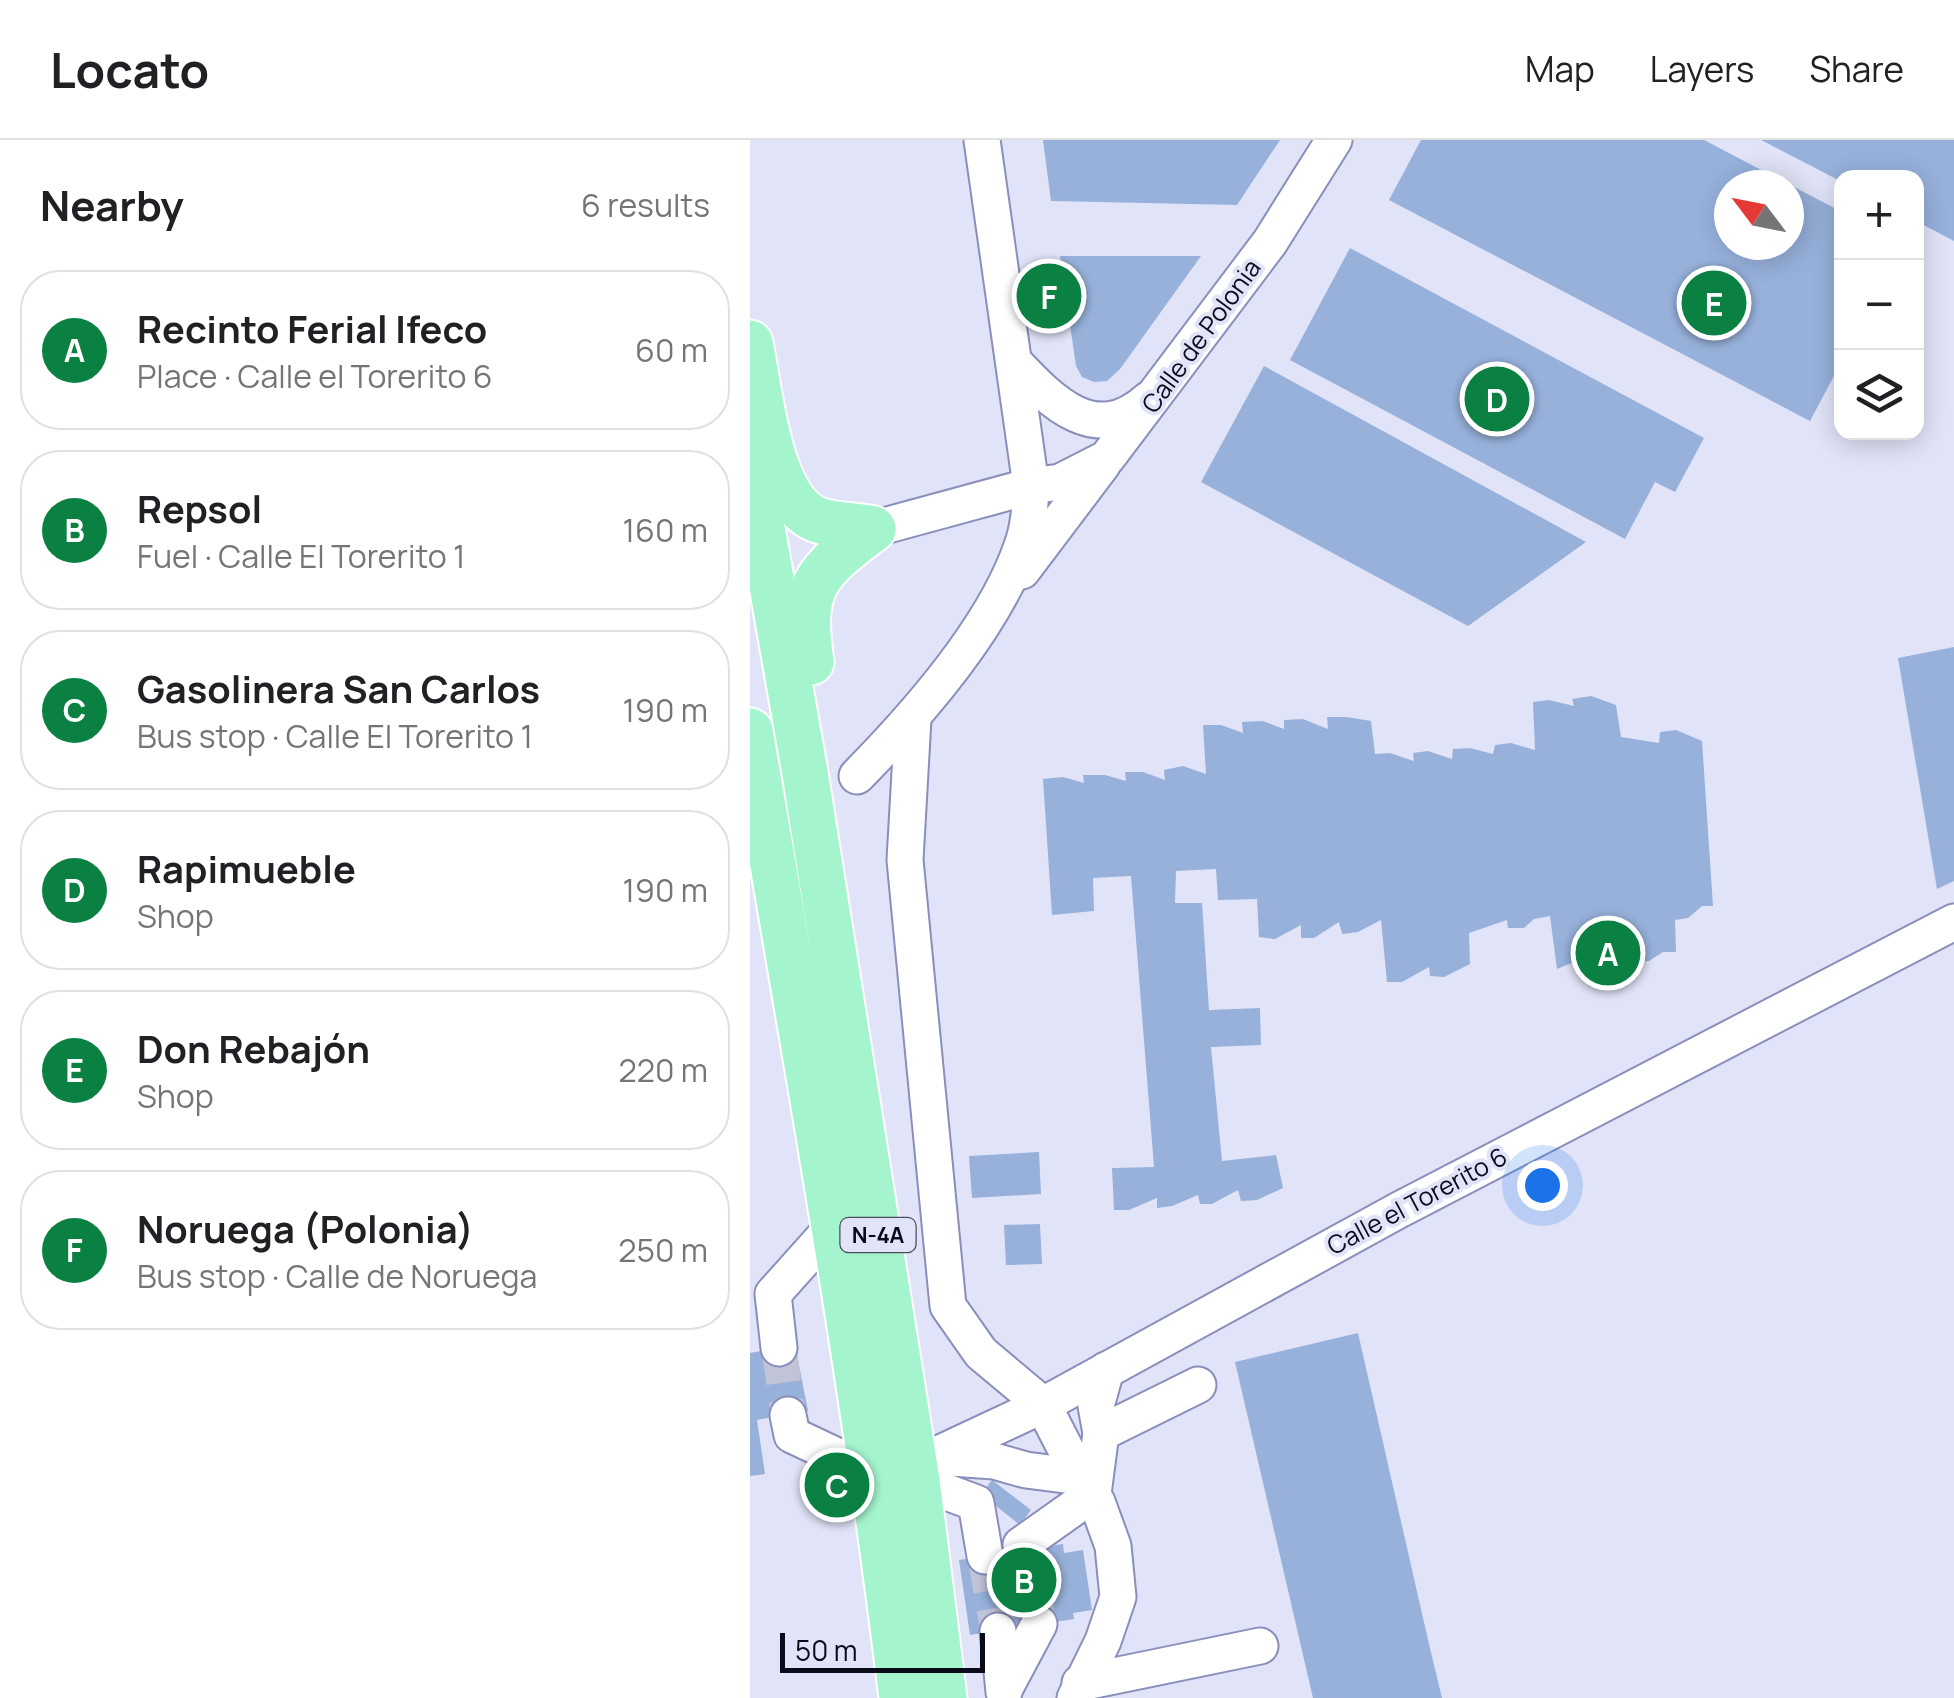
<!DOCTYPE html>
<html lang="en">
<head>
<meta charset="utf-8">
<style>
	:root { --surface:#fff; --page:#f6f6f6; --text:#202124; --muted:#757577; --line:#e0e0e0; --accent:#0b8043 }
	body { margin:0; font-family:Manrope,sans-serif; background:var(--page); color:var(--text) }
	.controls { position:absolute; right:30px; top:30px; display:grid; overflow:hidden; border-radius:20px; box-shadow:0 5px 25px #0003 }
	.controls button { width:90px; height:90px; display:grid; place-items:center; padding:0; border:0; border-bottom:2px solid var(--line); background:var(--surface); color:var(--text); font:50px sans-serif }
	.compass { position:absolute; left:964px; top:30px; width:90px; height:90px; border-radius:50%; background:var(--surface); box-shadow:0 5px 25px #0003; rotate:302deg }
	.scale { position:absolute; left:30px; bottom:25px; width:205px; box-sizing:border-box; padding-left:10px; border:5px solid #0a0a1a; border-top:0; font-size:28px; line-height:35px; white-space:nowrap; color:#0a0a1a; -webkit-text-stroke:8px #e1e4f8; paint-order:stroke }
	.you { position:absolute; left:792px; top:1045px; width:35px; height:35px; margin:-25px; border:8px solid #fff; border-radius:50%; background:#1a73e8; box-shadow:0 0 0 15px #1a73e833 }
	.badge { display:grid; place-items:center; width:65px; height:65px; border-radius:50%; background:var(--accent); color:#fff; font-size:32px; font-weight:700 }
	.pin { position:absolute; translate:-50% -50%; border:5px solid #fff; box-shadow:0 2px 10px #0006 }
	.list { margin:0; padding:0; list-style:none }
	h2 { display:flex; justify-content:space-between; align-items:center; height:130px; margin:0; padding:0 40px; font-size:42px }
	h2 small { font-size:32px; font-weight:400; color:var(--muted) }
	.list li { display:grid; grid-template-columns:65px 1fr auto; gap:30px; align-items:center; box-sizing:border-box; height:160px; margin:0 20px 20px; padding:0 20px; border:2px solid var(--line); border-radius:40px }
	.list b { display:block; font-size:38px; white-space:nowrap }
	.list p { margin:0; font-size:32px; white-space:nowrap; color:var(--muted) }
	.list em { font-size:32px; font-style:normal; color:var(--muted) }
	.icon { flex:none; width:55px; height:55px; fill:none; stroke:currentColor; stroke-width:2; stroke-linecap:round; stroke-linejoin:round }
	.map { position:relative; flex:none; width:1204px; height:1558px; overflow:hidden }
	header { display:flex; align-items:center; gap:60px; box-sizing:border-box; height:140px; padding:0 50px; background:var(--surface); border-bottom:2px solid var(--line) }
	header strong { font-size:48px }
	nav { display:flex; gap:55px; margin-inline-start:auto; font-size:35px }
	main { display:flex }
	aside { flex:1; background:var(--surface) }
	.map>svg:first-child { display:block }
</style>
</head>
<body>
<header>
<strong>Locato</strong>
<nav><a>Map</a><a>Layers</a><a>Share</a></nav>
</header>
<main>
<aside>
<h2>Nearby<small>6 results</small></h2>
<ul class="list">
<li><span class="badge">A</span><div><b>Recinto Ferial Ifeco</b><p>Place · Calle el Torerito 6</p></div><em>60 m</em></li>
<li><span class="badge">B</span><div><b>Repsol</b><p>Fuel · Calle El Torerito 1</p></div><em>160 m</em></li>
<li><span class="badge">C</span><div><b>Gasolinera San Carlos</b><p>Bus stop · Calle El Torerito 1</p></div><em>190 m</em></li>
<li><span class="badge">D</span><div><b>Rapimueble</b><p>Shop</p></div><em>190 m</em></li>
<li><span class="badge">E</span><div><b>Don Rebajón</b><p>Shop</p></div><em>220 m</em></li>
<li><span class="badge">F</span><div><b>Noruega (Polonia)</b><p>Bus stop · Calle de Noruega</p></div><em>250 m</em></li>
</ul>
</aside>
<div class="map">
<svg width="1204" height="1558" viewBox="0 0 1204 1558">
	<rect width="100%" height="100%" fill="#e1e4f8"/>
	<g fill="#97b1db" fill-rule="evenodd">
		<path d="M293 0H530L487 65 301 61Z"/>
		<path d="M671 0H954L1092 72V221L1060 281 639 60ZM979 45H1039V105H979Z"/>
		<path d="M1011 0H1204V101L1166 81V38H1092V42Z"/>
		<path d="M600 108 954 298 925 352 905 342 875 399 540 220Z"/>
		<path d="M310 116H451L370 229 357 241 344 242 332 237 326 226Z"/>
		<path d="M514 226 836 402 718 486 451 342Z"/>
		<path d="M1204 507V741L1187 749 1148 518Z"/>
		<path d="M841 556 866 565 871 597 909 603 910 592 926 590 952 601 963 766H952L938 778 925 780 926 812H913L899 821 885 822 883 814H873L855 826H844L843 814 807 829 800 776 784 779 774 788H758L757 780 719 793 720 824 694 837 680 836 679 827 652 842H637L631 780 608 792 592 794 589 782 564 798H551V785L525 799 509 797 507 759 468 760 466 729 426 731 425 763H452L459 870 510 868 511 905 461 907 472 1021 526 1015 533 1048 507 1060 491 1061 488 1050 462 1064H450L448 1055 422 1066 407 1068V1058L379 1070H364L362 1028 404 1027 381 736 343 738 344 771 302 775 293 639 313 637 334 643 333 635H355L376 641 375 632H393L415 640 414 630 433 626 456 634 453 585H471L493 593 492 582 513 581 534 589V580L553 579 578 589 577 577H597L621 581 625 614 640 613 664 621 663 613 678 611 702 619 703 609 720 608 743 614 745 605 761 603 785 610 783 562 799 560 824 566 822 559Z"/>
		<path d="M289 1012 291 1054 222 1058 219 1016Z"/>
		<path d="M290 1084 292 1124 256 1125 254 1085Z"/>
		<path d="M608 1193 679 1504 692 1558H563L485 1222Z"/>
		<path d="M45 1205 58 1271 7 1280 15 1334 0 1336V1213Z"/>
		<path d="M242 1340 281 1370 270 1385 231 1354Z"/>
		<path d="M313 1404 314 1413 333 1410 342 1470 323 1473 324 1479 220 1495 209 1420Z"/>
	</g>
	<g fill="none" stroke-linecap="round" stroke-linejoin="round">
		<g stroke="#c1c3d7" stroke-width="35" stroke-dasharray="35 18" stroke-linecap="butt">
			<path d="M29 1208 38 1275"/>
			<path d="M275 1410 289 1484"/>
			<path d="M235 1416 248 1491"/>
		</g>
		<defs>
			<g id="minor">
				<path d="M265 223C302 262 345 307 398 260"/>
				<path d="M123 389 281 346 310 342 357 318 520 102 584 0"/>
				<path d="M272 431 352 325"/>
				<path d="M163 579 155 720 198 1166 231 1213 293 1265 330 1337 347 1362 363 1406 368 1457 353 1501 325 1558"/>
				<path d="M107 636C167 575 244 488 272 406 279 387 280 367 281 346L232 0"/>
				<path d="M29 1208 23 1154 83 1087"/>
				<path d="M38 1275 42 1295 123 1333"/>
				<path d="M351 1293 448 1245"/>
				<path d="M182 1317 293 1265 649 1070 1204 782"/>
				<path d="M187 1317 244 1321 276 1330 330 1337"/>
				<path d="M167 1341 226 1363 235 1416"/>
				<path d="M271 1405 343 1354 351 1293 346 1266 356 1230"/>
				<path d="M248 1491 254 1552"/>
				<path d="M330 1543 510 1506"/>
				<path d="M256 1546 289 1484"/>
			</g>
			<g id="major">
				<path d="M0 203C10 250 18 362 68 380 85 386 105 385 123 389"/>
				<path d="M0 320 55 633 167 1341 194 1558"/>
				<path d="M61 522C50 447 64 433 123 389"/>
				<path d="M0 591C55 913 113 1234 152 1558"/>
			</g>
		</defs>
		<use href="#minor" stroke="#898ebb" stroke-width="39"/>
		<use href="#major" stroke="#fff" stroke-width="49"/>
		<use href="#minor" stroke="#fff" stroke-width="35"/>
		<use href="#major" stroke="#a4f5ce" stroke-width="45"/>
	</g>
	<g text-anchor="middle" stroke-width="8" stroke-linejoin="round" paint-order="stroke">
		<rect fill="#e1e4f8" stroke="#4a4b5d" stroke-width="2.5" x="90.5" y="1078" width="75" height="34" rx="8"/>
		<g font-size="22" font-weight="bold" fill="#0a0a1a">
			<text x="128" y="1103">N-4A</text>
		</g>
		<g font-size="25" fill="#0a0a1a" stroke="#e1e4f8">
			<text transform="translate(451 196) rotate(-54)" y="9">Calle de Polonia</text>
			<text transform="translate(667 1061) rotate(-28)" y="9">Calle el Torerito 6</text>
		</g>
	</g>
</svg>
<div class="controls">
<button>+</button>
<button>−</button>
<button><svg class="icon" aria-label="layers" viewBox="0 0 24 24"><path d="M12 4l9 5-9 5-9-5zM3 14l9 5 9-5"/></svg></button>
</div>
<svg class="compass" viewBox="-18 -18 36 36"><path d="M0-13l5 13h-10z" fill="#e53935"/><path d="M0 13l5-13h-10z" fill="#757577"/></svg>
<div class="scale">50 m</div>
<div class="you"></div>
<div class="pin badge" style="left:858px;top:813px">A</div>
<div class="pin badge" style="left:274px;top:1440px">B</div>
<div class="pin badge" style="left:87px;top:1345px">C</div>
<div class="pin badge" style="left:747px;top:259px">D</div>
<div class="pin badge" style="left:964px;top:163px">E</div>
<div class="pin badge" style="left:299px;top:156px">F</div>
</div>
</main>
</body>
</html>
